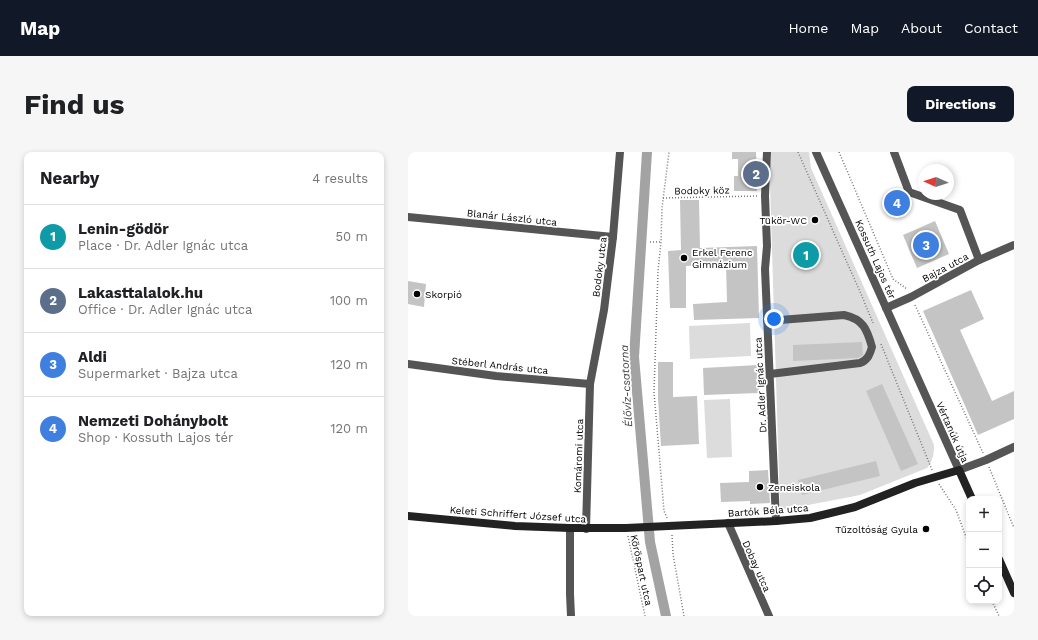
<!DOCTYPE html>
<html lang="en">
<head>
<meta charset="utf-8">
<style>
	:root { --surface:#fff; --page:#f6f6f6; --text:#202124; --muted:#757577; --line:#e0e0e0; --accent:#111827 }
	body { margin:0; font-family:"Work Sans",sans-serif; background:var(--page); color:var(--text) }
	.controls { position:absolute; right:12px; bottom:12px; display:grid; overflow:hidden; border-radius:8px; box-shadow:0 2px 6px #0003 }
	.controls button { width:36px; height:36px; display:grid; place-items:center; padding:0; border:0; border-bottom:1px solid var(--line); background:var(--surface); color:var(--text); font:20px sans-serif }
	.compass { position:absolute; left:510px; top:12px; width:36px; height:36px; border-radius:50%; background:var(--surface); box-shadow:0 2px 6px #0003; rotate:273deg }
	.you { position:absolute; left:366px; top:167px; width:14px; height:14px; margin:-10px; border:3px solid #fff; border-radius:50%; background:#1a73e8; box-shadow:0 0 0 6px #1a73e833 }
	.badge { display:grid; place-items:center; width:26px; height:26px; border-radius:50%; background:var(--accent); color:#fff; font-size:13px; font-weight:700 }
	.pin { position:absolute; translate:-50% -50%; border:2px solid #fff; box-shadow:0 1px 4px #0006 }
	.list { margin:0; padding:0; list-style:none }
	h2 { display:flex; justify-content:space-between; align-items:center; height:52px; margin:0; padding:0 16px; font-size:17px }
	h2 small { font-size:13px; font-weight:400; color:var(--muted) }
	.list li { display:grid; grid-template-columns:26px 1fr auto; gap:12px; align-items:center; box-sizing:border-box; height:64px; padding:0 16px; border-top:1px solid var(--line) }
	.list b { display:block; font-size:15px; white-space:nowrap }
	.list p { margin:0; font-size:13px; white-space:nowrap; color:var(--muted) }
	.list em { font-size:13px; font-style:normal; color:var(--muted) }
	.icon { flex:none; width:22px; height:22px; fill:none; stroke:currentColor; stroke-width:2; stroke-linecap:round; stroke-linejoin:round }
	.map { position:relative; flex:none; width:606px; height:464px; overflow:hidden; border-radius:8px }
	header { display:flex; align-items:center; gap:24px; box-sizing:border-box; height:56px; padding:0 20px; background:var(--accent); color:#fff }
	header strong { font-size:19px }
	nav { display:flex; gap:22px; margin-inline-start:auto; font-size:14px }
	.intro { display:flex; align-items:center; justify-content:space-between; box-sizing:border-box; height:96px; padding:0 24px }
	h1 { margin:0; font-size:28px }
	.button { padding:10px 18px; border-radius:8px; background:var(--accent); color:#fff; font-size:14px; font-weight:700 }
	main { display:flex; gap:24px; padding:0 24px }
	aside { flex:1; background:var(--surface); border-radius:8px; box-shadow:0 2px 6px #0003 }
	.map>svg:first-child { display:block }
</style>
</head>
<body>
<header>
<strong>Map</strong>
<nav><a>Home</a><a>Map</a><a>About</a><a>Contact</a></nav>
</header>
<div class="intro"><h1>Find us</h1><a class="button">Directions</a></div>
<main>
<aside>
<h2>Nearby<small>4 results</small></h2>
<ul class="list">
<li><span class="badge" style="background:#0f9aa8">1</span><div><b>Lenin-gödör</b><p>Place · Dr. Adler Ignác utca</p></div><em>50 m</em></li>
<li><span class="badge" style="background:#5c6f8a">2</span><div><b>Lakasttalalok.hu</b><p>Office · Dr. Adler Ignác utca</p></div><em>100 m</em></li>
<li><span class="badge" style="background:#3f7fe0">3</span><div><b>Aldi</b><p>Supermarket · Bajza utca</p></div><em>120 m</em></li>
<li><span class="badge" style="background:#3f7fe0">4</span><div><b>Nemzeti Dohánybolt</b><p>Shop · Kossuth Lajos tér</p></div><em>120 m</em></li>
</ul>
</aside>
<div class="map">
<svg width="606" height="464" viewBox="0 0 606 464">
	<rect width="100%" height="100%" fill="#fff"/>
	<g fill="#dcdcdc">
		<path d="M361 0H401L403 16 526 293C526 303 525 308 519 316L452 343 385 356 372 357Z"/>
		<path d="M342 171 343 204 282 207 281 174Z"/>
		<path d="M322 247 324 305 299 306 296 248Z"/>
	</g>
	<g fill="none" stroke-linecap="round" stroke-linejoin="round">
		<path stroke="#a3a3a3" stroke-width="10" d="M239 0 226 205 242 390 258 464"/>
	</g>
	<g fill="#c4c4c4">
		<path d="M324 0H348L349 39H326V24H330V7H324Z"/>
		<path d="M272 48H291L292 96 349 94 351 166 286 168 285 152 319 150 318 112 278 114V156H262L260 99 273 98Z"/>
		<path d="M527 69 541 102 509 116 495 83Z"/>
		<path d="M0 129 18 132 16 155 0 152Z"/>
		<path d="M563 138 576 167 552 178 584 249 606 239V267L570 283 515 159Z"/>
		<path d="M454 190 455 203 450 206 385 209V193Z"/>
		<path d="M250 210H265V245L289 244 291 292 253 294 250 246Z"/>
		<path d="M350 213 351 241 296 243 295 216Z"/>
		<path d="M474 232 510 312 493 319 458 239Z"/>
		<path d="M468 309 472 324 394 343 390 328Z"/>
		<path d="M360 318 362 351 342 352V349L313 350 312 331 341 330V319Z"/>
	</g>
	<g fill="none" stroke-linecap="round" stroke-linejoin="round">
		<g stroke="#777" stroke-width="1.5" stroke-dasharray="1 2" stroke-linecap="butt">
			<path d="M390 0 453 142 465 171"/>
			<path d="M431 0 485 127 499 137"/>
			<path d="M255 46 349 44"/>
			<path d="M242 90H253"/>
			<path d="M507 153 575 301"/>
			<path d="M473 192 524 318"/>
			<path d="M581 315 606 376"/>
			<path d="M531 332 548 358 561 393"/>
			<path d="M259 366 256 359 246 240 250 119 253 90 254 56 261 0"/>
			<path d="M264 383 265 402 276 464"/>
			<path d="M220 384 237 464"/>
			<path d="M584 449 591 464"/>
		</g>
		<g stroke="#555" stroke-width="8">
			<path d="M359 0 357 44 359 94 357 117 368 369"/>
			<path d="M486 0 501 40 552 58 571 108"/>
			<path d="M0 65 205 85"/>
			<path d="M478 156 503 145 571 108 606 93"/>
			<path d="M359 169 436 163C455 167 459 177 464 195 462 202 460 208 452 211L362 222"/>
			<path d="M0 212 88 224 182 232"/>
			<path d="M551 318 578 308 606 295"/>
			<path d="M320 371 361 464"/>
			<path d="M162 376V442L163 464"/>
			<path d="M178 377 182 232 196 158 205 85 212 0"/>
		</g>
		<path stroke="#555" stroke-width="8" d="M408 0 551 318"/>
		<g stroke="#222" stroke-width="8">
			<path d="M0 364 107 374 162 376H218L368 369 402 366 447 355 507 331 551 318 564 347"/>
			<path d="M591 407 606 441"/>
		</g>
	</g>
	<g fill="#000" stroke="#fff" stroke-width="1.5">
		<circle cx="407" cy="68" r="4"/>
		<circle cx="276" cy="106" r="4"/>
		<circle cx="9" cy="142" r="4"/>
		<circle cx="352" cy="335" r="4"/>
		<circle cx="518" cy="377" r="4"/>
	</g>
	<g text-anchor="middle" stroke-width="3.5" stroke-linejoin="round" paint-order="stroke">
		<g font-size="10" fill="#000" stroke="#fff">
			<text transform="translate(294 38) rotate(-1)" y="4">Bodoky köz</text>
			<text transform="translate(104 65) rotate(6)" y="4">Blanár László utca</text>
			<text transform="translate(468 107) rotate(66)" y="4">Kossuth Lajos tér</text>
			<text transform="translate(191 115) rotate(-83)" y="4">Bodoky utca</text>
			<text transform="translate(537 115) rotate(-28)" y="4">Bajza utca</text>
			<text transform="translate(92 213) rotate(6)" y="4">Stéberl András utca</text>
			<text transform="translate(352 233) rotate(-93)" y="4">Dr. Adler Ignác utca</text>
			<text transform="translate(545 280) rotate(66)" y="4">Vértanúk útja</text>
			<text transform="translate(170 304) rotate(-88)" y="4">Komáromi utca</text>
			<text transform="translate(360 358) rotate(-4)" y="4">Bartók Béla utca</text>
			<text transform="translate(110 362) rotate(4)" y="4">Keleti Schriffert József utca</text>
			<text transform="translate(349 414) rotate(66)" y="4">Dobay utca</text>
			<text transform="translate(234 418) rotate(78)" y="4">Köröspart utca</text>
		</g>
		<g font-size="10" fill="#000" stroke="#fff" text-anchor="start">
			<text x="399" y="72" text-anchor="end">Tükör-WC</text>
			<text x="284" y="104">Erkel Ferenc<tspan x="284" dy="12">Gimnázium</tspan></text>
			<text x="17" y="146">Skorpió</text>
			<text x="360" y="339">Zeneiskola</text>
			<text x="510" y="381" text-anchor="end">Tűzoltóság Gyula</text>
		</g>
		<g font-size="11" font-style="italic" fill="#444" stroke="#fff">
			<text transform="translate(218 234) rotate(-93)" y="4">Élővíz-csatorna</text>
		</g>
	</g>
</svg>
<div class="controls">
<button>+</button>
<button>−</button>
<button><svg class="icon" aria-label="locate" viewBox="0 0 24 24"><circle cx="12" cy="12" r="6"/><path d="M12 2v4M12 18v4M2 12h4M18 12h4"/></svg></button>
</div>
<svg class="compass" viewBox="-18 -18 36 36"><path d="M0-13l5 13h-10z" fill="#e53935"/><path d="M0 13l5-13h-10z" fill="#757577"/></svg>
<div class="you"></div>
<div class="pin badge" style="left:398px;top:103px;background:#0f9aa8">1</div>
<div class="pin badge" style="left:348px;top:22px;background:#5c6f8a">2</div>
<div class="pin badge" style="left:518px;top:93px;background:#3f7fe0">3</div>
<div class="pin badge" style="left:489px;top:51px;background:#3f7fe0">4</div>
</div>
</main>
</body>
</html>
